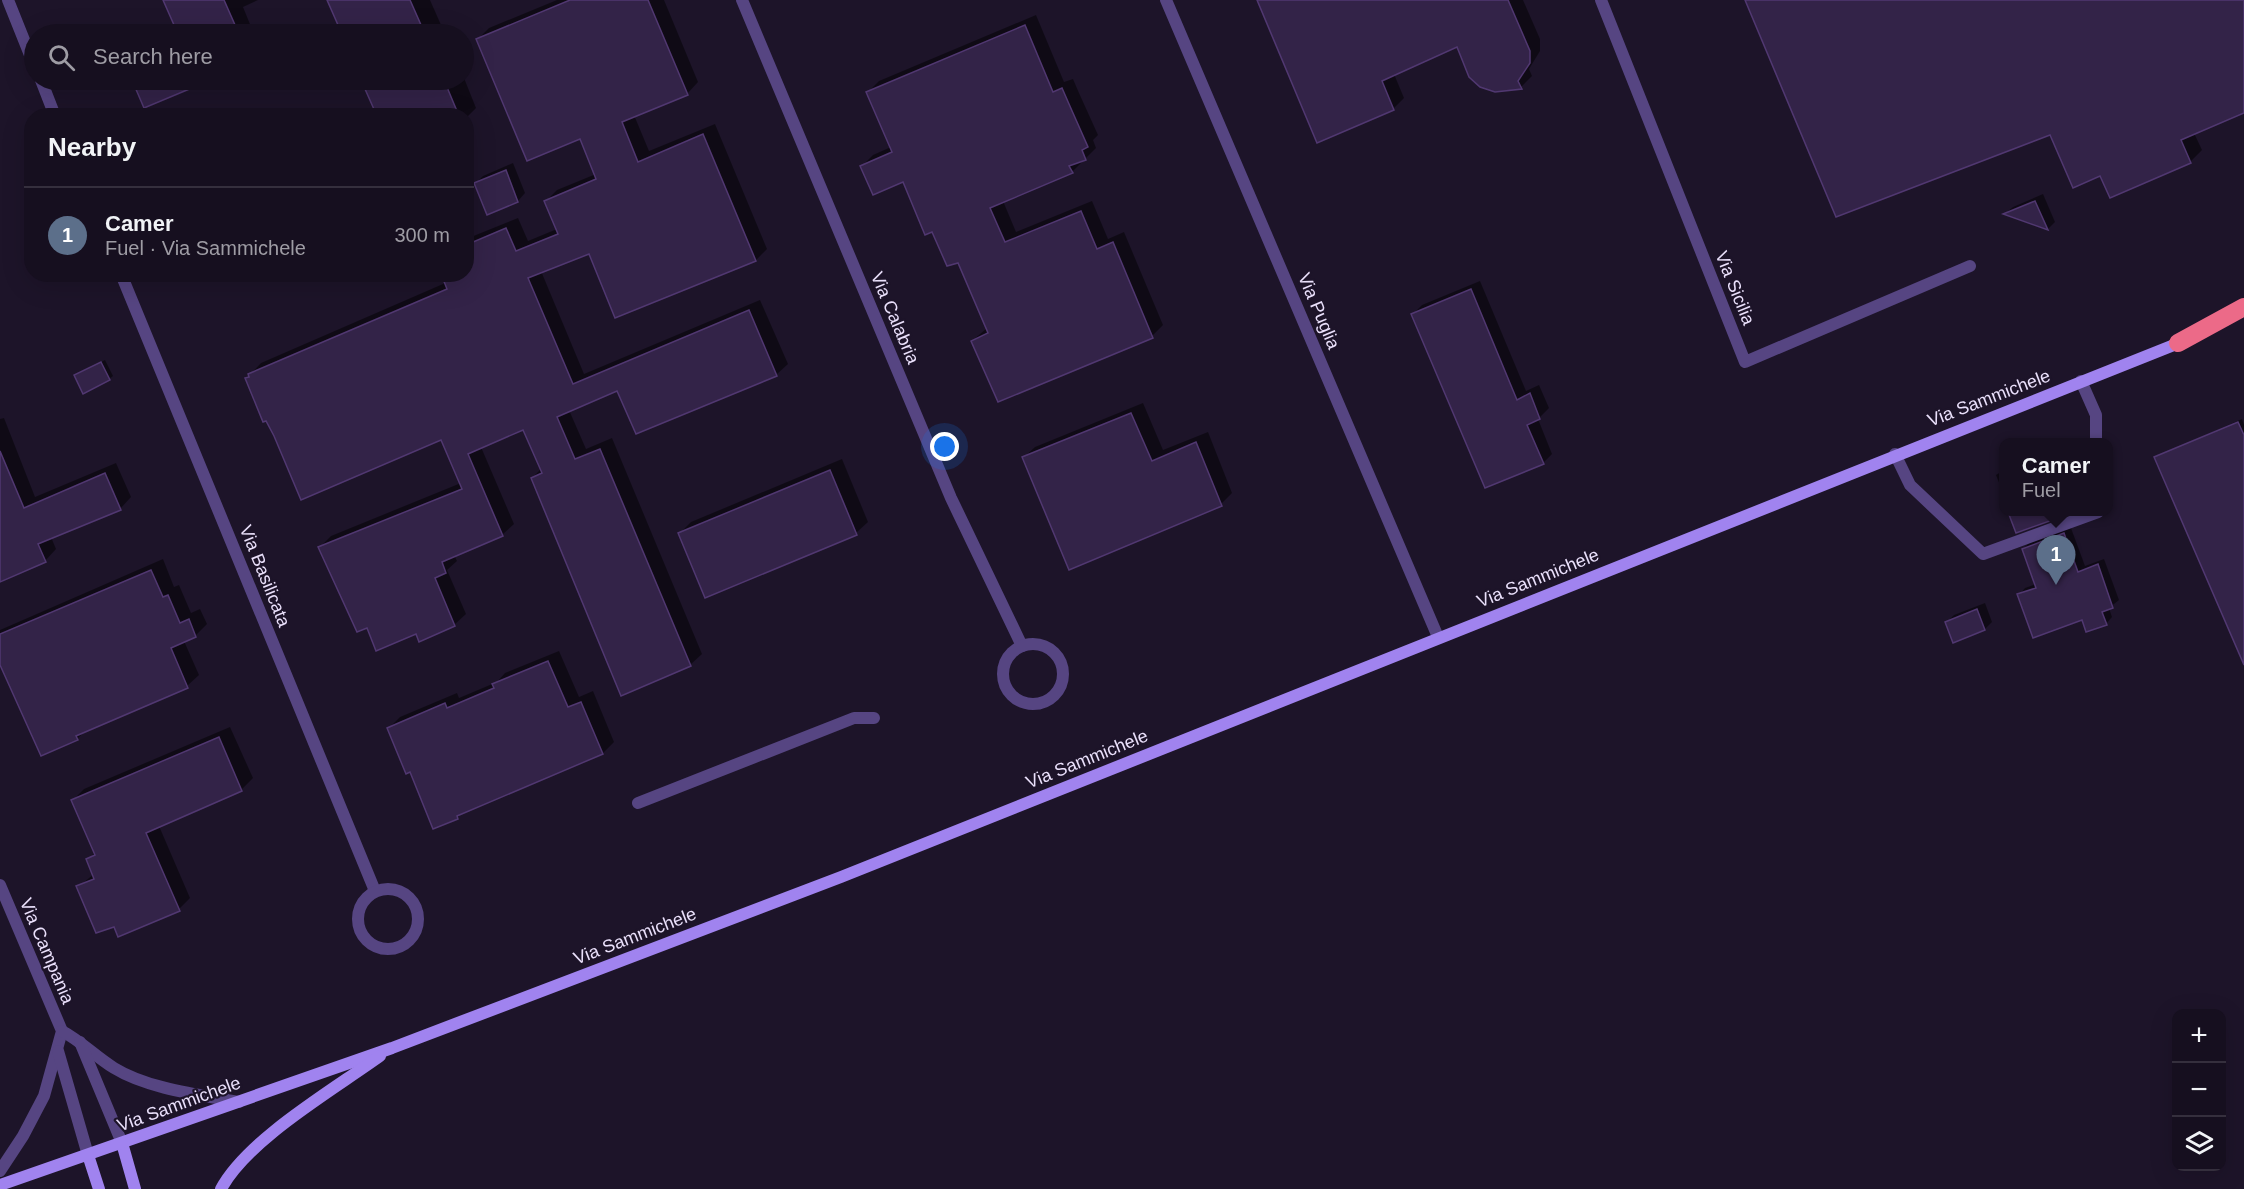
<!DOCTYPE html>
<html lang="en">
<head>
<meta charset="utf-8">
<style>
	:root { --surface:#160f1f; --page:#1f1828; --text:#f1f3f6; --muted:#9e9ca4; --line:#352f3d; --accent:#24a1e3 }
	body { margin:0; font-family:Arial,sans-serif; background:var(--page); color:var(--text) }
	.controls { position:absolute; right:18px; bottom:18px; display:grid; overflow:hidden; border-radius:12px; box-shadow:0 6px 24px #0002 }
	.controls button { width:54px; height:54px; display:grid; place-items:center; padding:0; border:0; border-bottom:2px solid var(--line); background:var(--surface); color:var(--text); font:30px sans-serif }
	.you { position:absolute; left:945px; top:447px; width:21px; height:21px; margin:-15px; border:4px solid #fff; border-radius:50%; background:#1a73e8; box-shadow:0 0 0 9px #1a73e833 }
	.badge { display:grid; place-items:center; width:39px; height:39px; border-radius:50%; background:var(--accent); color:#fff; font-size:20px; font-weight:700 }
	.pin { position:absolute; translate:-50% -50px; filter:drop-shadow(0 2px 3px #0008) }
	.pin::after { content:''; position:absolute; top:32px; width:21px; height:18px; background:inherit; clip-path:polygon(0 0,100% 0,50% 100%) }
	.popup { position:absolute; left:1999px; top:438px; width:114px; height:78px; box-sizing:border-box; display:grid; place-content:center; border-radius:12px; background:var(--surface); filter:drop-shadow(0 2px 4px #0005); font-size:20px; white-space:nowrap; color:var(--muted) }
	.popup b { font-size:22px; color:var(--text) }
	.popup::after { content:''; position:absolute; left:50%; top:100%; margin-left:-12px; border:12px solid transparent; border-top-color:var(--surface) }
	.list { margin:0; padding:0; list-style:none }
	h2 { display:flex; justify-content:space-between; align-items:center; height:78px; margin:0; padding:0 24px; font-size:26px }
	h2 small { font-size:20px; font-weight:400; color:var(--muted) }
	.list li { display:grid; grid-template-columns:39px 1fr auto; gap:18px; align-items:center; box-sizing:border-box; height:96px; padding:0 24px; border-top:2px solid var(--line) }
	.list b { display:block; font-size:22px; white-space:nowrap }
	.list p { margin:0; font-size:20px; white-space:nowrap; color:var(--muted) }
	.list em { font-size:20px; font-style:normal; color:var(--muted) }
	.icon { flex:none; width:33px; height:33px; fill:none; stroke:currentColor; stroke-width:2; stroke-linecap:round; stroke-linejoin:round }
	.map { position:relative; flex:none; width:2244px; height:1189px; overflow:hidden }
	.search { position:absolute; background:var(--surface); box-shadow:0 6px 24px #0002; left:24px; top:24px; width:450px; height:66px; display:flex; align-items:center; gap:15px; box-sizing:border-box; padding:0 21px; border-radius:33px; color:var(--muted); font-size:22px }
	.panel { position:absolute; background:var(--surface); box-shadow:0 6px 24px #0002; left:24px; top:108px; width:450px; height:174px; border-radius:24px }
	.map>svg:first-child { display:block }
</style>
</head>
<body>
<div class="map">
<svg width="2244" height="1189" viewBox="0 0 2244 1189">
	<rect width="100%" height="100%" fill="#1d1429"/>
	<g fill="#0007">
		<path d="M165 0H258L243 7 254 34H171L178 32Z"/>
		<path d="M329 0H430L445 34H344Z"/>
		<path d="M557 0H664L698 82 687 94 634 115 649 151 715 124 767 249 756 260 590 252 541 271 584 374 760 300 788 364 776 375 618 389 569 410 586 449 612 438 702 654 690 665 532 478 541 469 524 428 481 447 514 524 502 535 454 555 457 561 447 570 466 614 454 625 417 632 367 626 320 547 331 536 461 483 442 438 267 419 246 379 261 363 466 274V239L518 218 528 241 557 229 546 201 557 190 596 174 581 137 478 39 489 28Z"/>
		<path d="M1258 0H1523L1540 39V51L1529 69 1532 76 1521 87 1457 45 1394 74 1404 98 1393 109Z"/>
		<path d="M1746 0H2244V111L2194 133 2202 150 2190 162 2051 133Z"/>
		<path d="M1036 15 1064 82 1073 79 1079 93 1098 135 1093 140 1096 148 1072 172 1003 201 1016 232 1092 201 1108 239 1124 232 1163 325 1152 336 972 341 987 328 958 261 933 230 904 180 862 166 873 155 891 147 868 92 879 81Z"/>
		<path d="M464 78 476 108 467 117 473 131 466 137V116H378L363 80Z"/>
		<path d="M133 80H208L145 106Z"/>
		<path d="M513 163 525 193 518 201 488 213 476 183 483 176Z"/>
		<path d="M2043 194 2055 222 2048 229 2006 213 2013 207Z"/>
		<path d="M1480 281 1526 391 1539 385 1549 408 1538 419 1552 454 1543 463 1413 314 1422 305Z"/>
		<path d="M105 360 113 376 109 379 76 375Z"/>
		<path d="M1143 403 1163 450 1208 432 1232 493 1221 504 1023 458 1035 447Z"/>
		<path d="M4 418 35 497 116 463 131 497 120 509 51 537 56 549 45 561 0 580V419Z"/>
		<path d="M2242 419 2244 425V634L2156 457Z"/>
		<path d="M842 459 868 522 856 533 706 596 680 533 691 522Z"/>
		<path d="M2004 470V495L1996 475Z"/>
		<path d="M2010 512H2060L2061 513 2017 531Z"/>
		<path d="M2071 528 2085 566 2104 559 2119 600 2109 608 2112 617 2106 624 2019 595 2025 588 2036 584 2023 549 2030 542Z"/>
		<path d="M163 559 174 587 179 585 191 613 200 609 207 624 195 636 184 641 199 675 187 686 86 730 77 739 0 660V630Z"/>
		<path d="M1985 603 1992 622 1985 629 1947 622 1954 615Z"/>
		<path d="M559 651 579 697 593 691 614 742 603 753 463 812 457 818 411 770 388 729 400 717 457 693 459 698 497 682 505 673Z"/>
		<path d="M230 727 253 778 241 790 159 826 190 898 179 909 114 925 78 887 94 874 88 860 95 852 73 800 84 789Z"/>
	</g>
	<g fill="#332348" stroke="#513871" stroke-width="1.5">
		<path d="M163 0H224L239 34H178Z"/>
		<path d="M327 0H410L425 34H342Z"/>
		<path d="M570 0H648L688 95 622 122 638 162 703 134 756 261 615 318 589 254 528 278 573 384 749 310 777 376 636 434 617 391 557 417 575 459 600 449 691 666 621 696 531 478 542 473 523 430 468 454 503 536 442 562 446 573 435 578 455 626 419 642 416 634 376 651 367 628 357 632 318 547 462 489 441 440 301 500 274 436 266 421 263 422 245 378 249 377 248 374 447 289 441 274H466V245L506 228 516 251 558 234 544 201 596 179 580 139 527 161 476 39Z"/>
		<path d="M1257 0H1508L1530 51V63L1518 81 1522 89 1495 92 1480 87 1469 77 1457 47 1382 81 1394 110 1317 143Z"/>
		<path d="M1745 0H2244V113L2181 140 2191 163 2110 198 2100 176 2073 188 2050 135 1836 217Z"/>
		<path d="M1025 25 1053 92 1062 88 1069 104 1088 147 1082 150 1086 160 1069 166 1073 173 990 208 1005 242 1081 211 1097 249 1113 242 1153 338 998 402 971 341 988 333 958 263 947 266 932 232 925 235 903 182 873 195 860 166 892 152 866 92Z"/>
		<path d="M132 80H211L144 108Z"/>
		<path d="M361 80H444L459 116H377Z"/>
		<path d="M506 170 518 202 487 215 474 183Z"/>
		<path d="M2035 201 2048 230 2003 214Z"/>
		<path d="M1471 289 1517 400 1530 393 1540 419 1527 425 1544 464 1485 488 1411 314Z"/>
		<path d="M101 362 110 380 83 394 74 375Z"/>
		<path d="M1131 413 1152 461 1196 442 1222 506 1069 570 1022 457Z"/>
		<path d="M2238 422 2244 435V665L2154 457Z"/>
		<path d="M0 451 24 508 105 473 121 510 38 544 46 562 0 582Z"/>
		<path d="M830 470 857 535 705 598 678 533Z"/>
		<path d="M2008 512H2056L2058 518 2016 533Z"/>
		<path d="M2064 533 2078 572 2098 564 2113 608 2102 612 2107 625 2086 632 2082 620 2033 638 2017 594 2036 588 2022 549Z"/>
		<path d="M151 570 163 597 168 595 180 623 189 619 196 637 171 648 188 688 76 736 78 740 41 756 0 665V634Z"/>
		<path d="M1977 609 1985 630 1953 643 1945 622Z"/>
		<path d="M548 661 568 707 581 702 603 754 457 816 458 819 433 829 410 772 406 774 387 728 445 703 447 708 494 688 492 684Z"/>
		<path d="M219 737 242 791 146 833 180 911 118 937 114 927 96 933 76 886 94 879 86 859 95 855 71 800Z"/>
	</g>
	<g fill="none" stroke-linecap="round" stroke-linejoin="round">
		<g stroke="#564582" stroke-width="12">
			<path d="M2081 381 2096 415V442"/>
			<path d="M1895 454 1910 485 1983 554 2098 512"/>
			<path d="M638 803 854 718H874"/>
		</g>
		<g stroke="#564582" stroke-width="12">
			<path d="M8 0 34 65"/>
			<path d="M742 0 951 498 1022 646"/>
			<path d="M1166 0 1438 637"/>
			<path d="M1601 0 1745 362 1970 266"/>
			<path d="M41 80 55 116"/>
			<path d="M121 274 375 891"/>
			<circle cx="1033" cy="674" r="30"/>
			<path d="M0 885 62 1031 44 1096 23 1136 0 1171"/>
			<circle cx="388" cy="919" r="30"/>
			<path d="M62 1031C81 1041 96 1057 114 1068 148 1089 201 1095 239 1102"/>
			<path d="M80 1042 122 1143"/>
			<path d="M58 1051 88 1155"/>
		</g>
		<g stroke="#a083ef" stroke-width="12">
			<path d="M122 1143 135 1189"/>
			<path d="M88 1155 99 1189"/>
			<path d="M0 1185 392 1048 841 877 2184 341"/>
			<path d="M221 1189C248 1139 333 1090 380 1056"/>
		</g>
		<path stroke="#ec6a88" stroke-width="18" d="M2178 343 2244 307"/>
	</g>
	<g text-anchor="middle" stroke-width="4.5" stroke-linejoin="round" paint-order="stroke">
		<g font-size="18" fill="#eae0fb" stroke="#1d1429">
			<text transform="translate(1735 288) rotate(68)" y="6">Via Sicilia</text>
			<text transform="translate(1319 311) rotate(67)" y="6">Via Puglia</text>
			<text transform="translate(895 318) rotate(67)" y="6">Via Calabria</text>
			<text transform="translate(1989 398) rotate(-21)" y="6">Via Sammichele</text>
			<text transform="translate(265 576) rotate(68)" y="6">Via Basilicata</text>
			<text transform="translate(1538 578) rotate(-22)" y="6">Via Sammichele</text>
			<text transform="translate(1087 759) rotate(-22)" y="6">Via Sammichele</text>
			<text transform="translate(635 936) rotate(-21)" y="6">Via Sammichele</text>
			<text transform="translate(47 951) rotate(67)" y="6">Via Campania</text>
			<text transform="translate(179 1104) rotate(-20)" y="6">Via Sammichele</text>
		</g>
	</g>
</svg>
<div class="controls">
<button>+</button>
<button>−</button>
<button><svg class="icon" aria-label="layers" viewBox="0 0 24 24"><path d="M12 4l9 5-9 5-9-5zM3 14l9 5 9-5"/></svg></button>
</div>
<div class="you"></div>
<div class="pin badge" style="left:2056px;top:585px;background:#5c6f8a">1</div>
<div class="popup"><b>Camer</b>Fuel</div>
<div class="search"><svg class="icon" aria-label="search" viewBox="0 0 24 24"><circle cx="10" cy="10" r="6"/><path d="M15 15l6 6"/></svg>Search here</div>
<section class="panel">
<h2>Nearby<small></small></h2>
<ul class="list">
<li><span class="badge" style="background:#5c6f8a">1</span><div><b>Camer</b><p>Fuel · Via Sammichele</p></div><em>300 m</em></li>
</ul>
</section>
</div>
</body>
</html>
